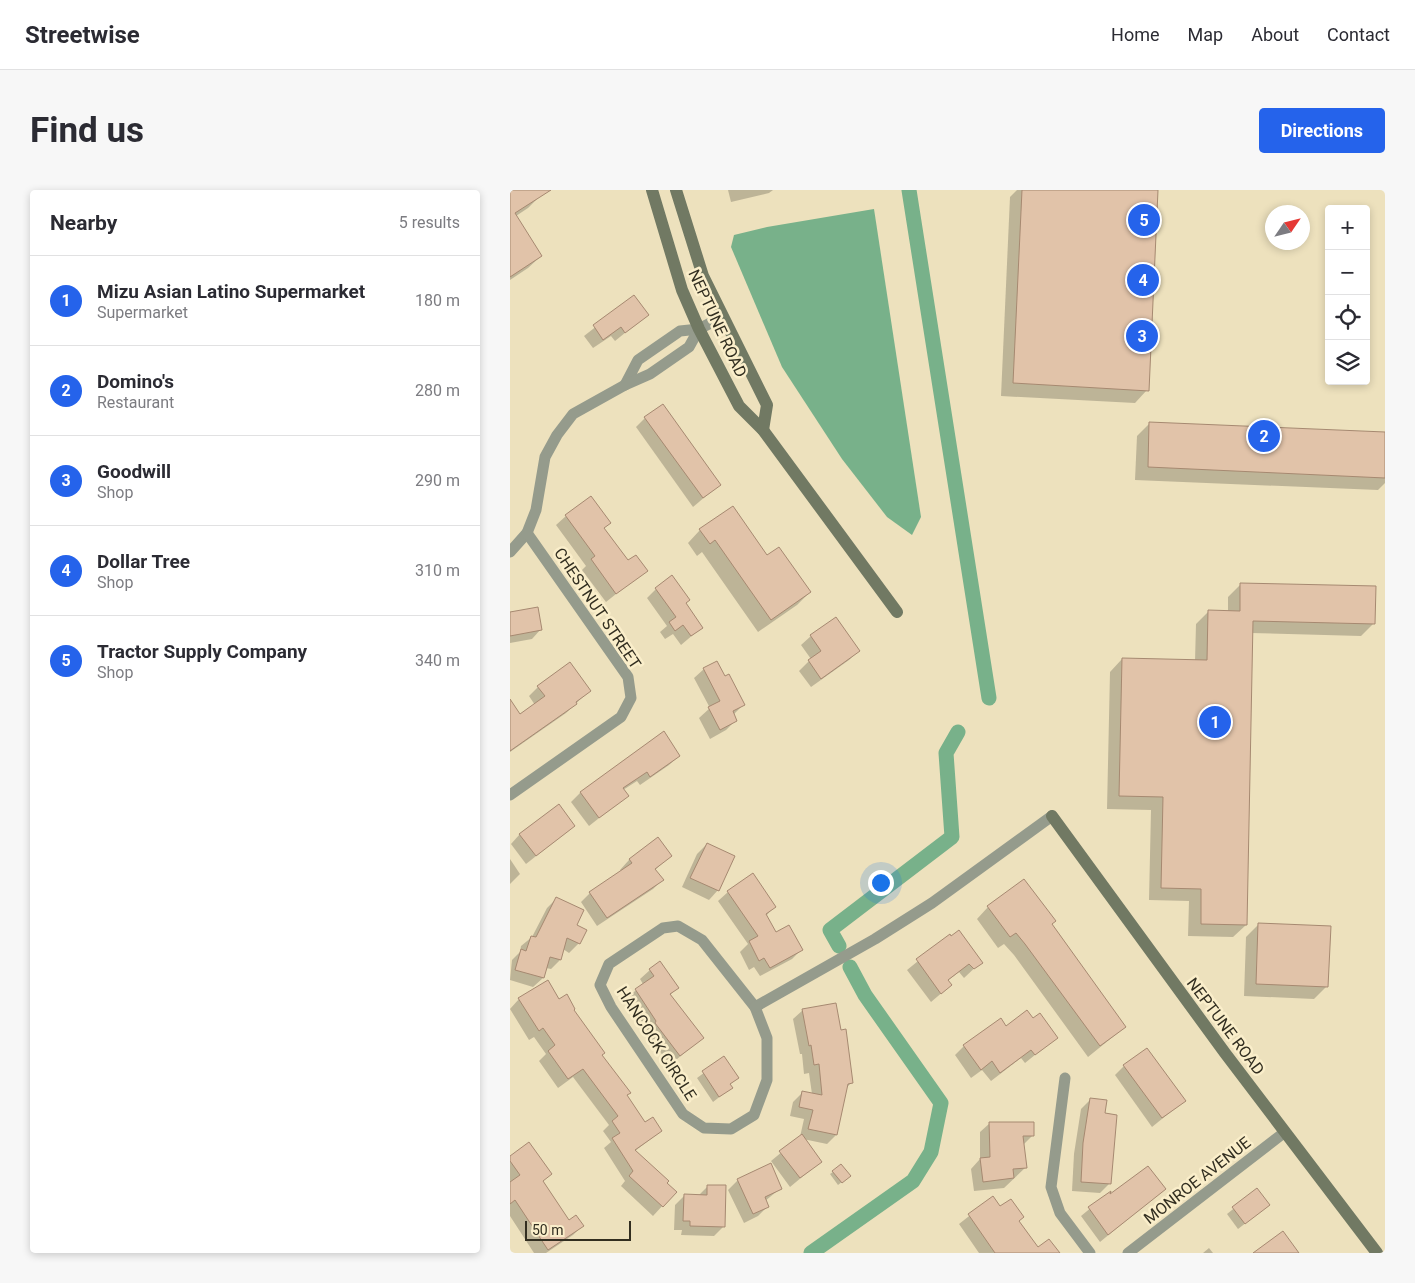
<!DOCTYPE html>
<html lang="en">
<head>
<meta charset="utf-8">
<style>
	:root { --surface:#fff; --page:#f7f7f7; --text:#2b2b33; --muted:#7c7c81; --line:#e1e1e2; --accent:#2563eb }
	body { margin:0; font-family:Roboto,sans-serif; background:var(--page); color:var(--text) }
	.controls { position:absolute; right:15px; top:15px; display:grid; overflow:hidden; border-radius:5px; box-shadow:0 2px 8px #0003 }
	.controls button { width:45px; height:45px; display:grid; place-items:center; padding:0; border:0; border-bottom:1px solid var(--line); background:var(--surface); color:var(--text); font:25px sans-serif }
	.compass { position:absolute; left:755px; top:15px; width:45px; height:45px; border-radius:50%; background:var(--surface); box-shadow:0 2px 8px #0003; rotate:55deg }
	.scale { position:absolute; left:15px; bottom:12px; width:106px; box-sizing:border-box; padding-left:5px; border:2px solid #322e20; border-top:0; font-size:14px; line-height:18px; white-space:nowrap; color:#322e20; -webkit-text-stroke:4px #faeeca; paint-order:stroke }
	.you { position:absolute; left:370px; top:692px; width:18px; height:18px; margin:-12px; border:4px solid #fff; border-radius:50%; background:#1a73e8; box-shadow:0 0 0 8px #1a73e833 }
	.badge { display:grid; place-items:center; width:32px; height:32px; border-radius:50%; background:var(--accent); color:#fff; font-size:16px; font-weight:700 }
	.pin { position:absolute; translate:-50% -50%; border:2px solid #fff; box-shadow:0 1px 5px #0006 }
	.list { margin:0; padding:0; list-style:none }
	h2 { display:flex; justify-content:space-between; align-items:center; height:65px; margin:0; padding:0 20px; font-size:21px }
	h2 small { font-size:16px; font-weight:400; color:var(--muted) }
	.list li { display:grid; grid-template-columns:32px 1fr auto; gap:15px; align-items:center; box-sizing:border-box; height:90px; padding:0 20px; border-top:1px solid var(--line) }
	.list b { display:block; font-size:19px; white-space:nowrap }
	.list p { margin:0; font-size:16px; white-space:nowrap; color:var(--muted) }
	.list em { font-size:16px; font-style:normal; color:var(--muted) }
	.icon { flex:none; width:28px; height:28px; fill:none; stroke:currentColor; stroke-width:2; stroke-linecap:round; stroke-linejoin:round }
	.map { position:relative; flex:none; width:875px; height:1063px; overflow:hidden; border-radius:5px }
	header { display:flex; align-items:center; gap:30px; box-sizing:border-box; height:70px; padding:0 25px; background:var(--surface); border-bottom:1px solid var(--line) }
	header strong { font-size:24px }
	nav { display:flex; gap:28px; margin-inline-start:auto; font-size:18px }
	.intro { display:flex; align-items:center; justify-content:space-between; box-sizing:border-box; height:120px; padding:0 30px }
	h1 { margin:0; font-size:35px }
	.button { padding:12px 22px; border-radius:5px; background:var(--accent); color:#fff; font-size:18px; font-weight:700 }
	main { display:flex; gap:30px; padding:0 30px }
	aside { flex:1; background:var(--surface); border-radius:5px; box-shadow:0 2px 8px #0003 }
	.map>svg:first-child { display:block }
</style>
</head>
<body>
<header>
<strong>Streetwise</strong>
<nav><a>Home</a><a>Map</a><a>About</a><a>Contact</a></nav>
</header>
<div class="intro"><h1>Find us</h1><a class="button">Directions</a></div>
<main>
<aside>
<h2>Nearby<small>5 results</small></h2>
<ul class="list">
<li><span class="badge">1</span><div><b>Mizu Asian Latino Supermarket</b><p>Supermarket</p></div><em>180 m</em></li>
<li><span class="badge">2</span><div><b>Domino's</b><p>Restaurant</p></div><em>280 m</em></li>
<li><span class="badge">3</span><div><b>Goodwill</b><p>Shop</p></div><em>290 m</em></li>
<li><span class="badge">4</span><div><b>Dollar Tree</b><p>Shop</p></div><em>310 m</em></li>
<li><span class="badge">5</span><div><b>Tractor Supply Company</b><p>Shop</p></div><em>340 m</em></li>
</ul>
</aside>
<div class="map">
<svg width="875" height="1063" viewBox="0 0 875 1063">
	<rect width="100%" height="100%" fill="#ede1bd"/>
	<path fill="#78b18a" d="M364 19 411 327 402 345 377 327 332 269 272 177 221 57 224 45 257 37Z"/>
	<g fill="#0003">
		<path d="M0 0H27L31 5 18 18 6 26 31 66 18 78 0 90Z"/>
		<path d="M218 0H263L259 3 221 12Z"/>
		<path d="M507 0H627L637 200 625 213 491 206 500 7Z"/>
		<path d="M124 107 137 125 105 151 101 146 83 158 74 146Z"/>
		<path d="M135 228 209 295 183 317 126 237Z"/>
		<path d="M640 233 875 243V293L868 300 625 290 627 246Z"/>
		<path d="M56 326 100 333 93 339 118 372 136 380 96 412 72 380 76 376 46 335Z"/>
		<path d="M190 340 257 367 300 402 287 415 248 442 192 362 187 366 178 353Z"/>
		<path d="M731 394 864 433 851 446 741 443 736 735 723 747 678 746 679 711 639 710 641 620 597 619 600 482 612 469 685 471 686 434 698 422H718V407Z"/>
		<path d="M146 399 174 414 191 438 171 455 163 444 155 449 150 442 157 436 137 408Z"/>
		<path d="M0 424 31 439 22 449 0 453Z"/>
		<path d="M301 446 348 461 339 470 301 497 289 481 301 469 291 455Z"/>
		<path d="M194 479 234 514 223 525 226 530 216 540 200 549 189 528 200 518 184 488Z"/>
		<path d="M28 497 79 501 56 523 0 562V525H10L25 515 19 506Z"/>
		<path d="M153 543 169 566 159 575 130 595 127 591 113 600 117 606 79 636 61 612 70 603Z"/>
		<path d="M64 636 16 674 1 654 10 644Z"/>
		<path d="M148 648 161 665 145 680 152 690 143 699 87 736 71 712 80 703 111 681 110 680 119 670Z"/>
		<path d="M197 654 208 700 199 710 172 697 187 664Z"/>
		<path d="M0 669 10 684 0 694Z"/>
		<path d="M218 702 264 717 256 726 266 744 291 760 282 769 250 786 244 777 239 780 230 762 238 754 208 711Z"/>
		<path d="M47 708 65 736 69 753 59 763 53 759 50 770 41 779 36 778 33 788 23 797 0 790 2 770 10 762 11 756 22 747 37 718Z"/>
		<path d="M478 717 540 735 615 837 578 867 504 765 494 754 488 758 467 729Z"/>
		<path d="M749 734 817 796 804 809 734 806 736 747Z"/>
		<path d="M439 746 471 772 454 788 449 782 437 791 441 795 421 812 397 780Z"/>
		<path d="M140 780 167 798 160 805 192 848 160 875 136 843 138 841 116 809 133 794 130 789Z"/>
		<path d="M9 809 48 810 62 820 134 934 151 941 125 961 165 1002 143 1026 111 996 115 991 94 958 101 952 93 941 99 935 63 887 48 898 29 871 36 864 24 847 19 850 0 819Z"/>
		<path d="M293 820 341 893 336 898 326 945 317 954 293 949 310 972 280 997 261 971 290 947 294 929 280 926 283 912 293 902 302 904 299 883 294 884 292 864H290L283 829Z"/>
		<path d="M522 830 546 848 515 873 511 868 481 891 472 880 461 888 445 865 454 856 496 837Z"/>
		<path d="M214 868 228 888 219 895 221 898 203 912 187 888Z"/>
		<path d="M614 876 674 911 642 937 605 885Z"/>
		<path d="M581 909 600 993 590 1003 562 1001 564 964 571 919Z"/>
		<path d="M480 933 523 945 513 955 516 977 494 998 464 1001 461 979 470 969V942Z"/>
		<path d="M0 967 40 984 32 992 59 1032 72 1036 63 1045 36 1063H24L0 1026Z"/>
		<path d="M260 975 271 998 255 1011 258 1016 248 1026 234 1033 218 1000 228 990Z"/>
		<path d="M323 982 337 988 328 995 320 984Z"/>
		<path d="M198 996 213 1037 204 1046 171 1045 172 1040H164L165 1015 174 1006H188Z"/>
		<path d="M654 999 590 1052 571 1026 599 1003V1007Z"/>
		<path d="M747 1000 759 1015 728 1039 717 1024Z"/>
		<path d="M482 1008 490 1018 508 1032 528 1059 539 1051 548 1063H469L449 1034Z"/>
		<path d="M699 1058 703 1063H693Z"/>
	</g>
	<g fill="none" stroke-linecap="round" stroke-linejoin="round">
		<g stroke="#78b18a" stroke-width="15">
			<path d="M399 0 479 508"/>
			<path d="M329 756 320 740 442 647 436 563 448 542"/>
			<path d="M301 1063 403 991 421 962 431 913 355 805 340 777"/>
		</g>
	</g>
	<g fill="#e1c3a9" stroke="#a68971">
		<path d="M0 0H41L5 23 32 66 0 87Z"/>
		<path d="M512 0H648L639 201 503 193Z"/>
		<path d="M124 105 139 125 115 143 111 137 93 150 83 135Z"/>
		<path d="M153 214 211 295 193 308 134 227Z"/>
		<path d="M639 232 875 242V288L638 277Z"/>
		<path d="M81 306 101 333 94 338 118 370 126 365 138 381 106 404 81 369 85 366 55 325Z"/>
		<path d="M223 316 257 365 269 357 301 402 261 430 205 350 200 354 189 339Z"/>
		<path d="M162 385 180 410 176 413 193 438 181 446 173 435 165 441 159 432 166 427 145 398Z"/>
		<path d="M730 393 866 396 865 434 743 431 737 735 691 734V699L651 698 653 607 609 606 612 468 697 470 698 420 730 421Z"/>
		<path d="M28 417 32 440 0 446V422Z"/>
		<path d="M326 427 350 461 311 489 298 470 311 461 300 445Z"/>
		<path d="M207 471 215 486 219 484 235 515 223 521 227 531 210 540 198 517 210 511 193 478Z"/>
		<path d="M60 472 81 501 66 512 67 514 0 561V509L10 524 35 506 27 496Z"/>
		<path d="M154 541 170 566 140 587 137 582 113 598 119 606 89 628 70 602Z"/>
		<path d="M49 614 65 636 26 666 9 644Z"/>
		<path d="M148 647 162 666 145 679 154 690 97 728 79 702 122 673 119 669Z"/>
		<path d="M197 653 225 666 209 701 180 688Z"/>
		<path d="M243 683 266 717 256 724 266 742 279 735 293 760 260 778 254 768 249 771 239 751 248 746 217 701Z"/>
		<path d="M514 689 546 731 542 734 616 837 590 856 515 754 506 743 500 747 477 716Z"/>
		<path d="M46 707 74 720 67 735 77 740 70 754 57 748 51 770 40 767 34 788 5 780 11 759 16 761 21 746 26 747Z"/>
		<path d="M748 733 821 736 818 797 746 794Z"/>
		<path d="M449 740 473 773 464 779 459 774 438 790 442 795 431 804 406 769 440 744 441 746Z"/>
		<path d="M150 771 169 798 160 804 194 848 170 866 145 833 146 831 125 799 144 786 139 779Z"/>
		<path d="M38 790 49 809 57 804 65 819 64 820 95 863 92 865 121 903 117 905 135 932 143 927 152 941 125 960 159 991 157 993 167 1002 153 1017 119 986 123 981 102 948 110 943 102 931 108 926 73 879 58 889 38 861 45 855 33 838 29 841 8 808Z"/>
		<path d="M326 813 331 840 336 839 343 893 338 894 327 945 298 939 303 920 289 917 292 901 312 905 309 874 304 875 301 855 299 856 292 819Z"/>
		<path d="M517 820 523 828 530 823 548 848 525 865 521 860 490 883 482 871 471 880 453 855 491 828 496 836Z"/>
		<path d="M637 858 676 911 652 928 613 875Z"/>
		<path d="M214 866 229 888 220 894 223 898 209 907 192 881Z"/>
		<path d="M580 908 597 910 595 923 607 925 601 994 571 992 573 953Z"/>
		<path d="M479 932H524V946H513L517 978 503 979 504 988 473 992 470 968 480 967Z"/>
		<path d="M292 944 312 972 290 988 269 961Z"/>
		<path d="M19 952 42 984 33 991 59 1030 66 1025 74 1036 38 1060 5 1010 0 1014V992L10 985 0 971V966Z"/>
		<path d="M261 973 272 999 255 1007 259 1017 243 1024 227 989Z"/>
		<path d="M331 974 341 986 332 993 322 981Z"/>
		<path d="M638 976 656 999 598 1045 578 1017 601 1001 600 1004Z"/>
		<path d="M197 995H216L215 1037 180 1036V1031H173L174 1004 197 1005Z"/>
		<path d="M747 998 760 1015 735 1034 722 1017Z"/>
		<path d="M483 1006 490 1016 501 1009 514 1027 509 1031 528 1057 539 1049 550 1063H485L458 1024Z"/>
		<path d="M773 1041 789 1063H743Z"/>
	</g>
	<g fill="none" stroke-linecap="round" stroke-linejoin="round">
		<g stroke="#959b8c" stroke-width="11">
			<path d="M115 195 128 170 170 141 189 139 212 127"/>
			<path d="M0 362 17 343 26 320 35 267 47 245 63 224 115 195 140 184 179 157 189 139"/>
			<path d="M0 605 111 527 121 508 118 487 17 343"/>
			<path d="M168 736 192 750 245 817 257 848V890L244 925 221 939 194 938 173 924 101 817 90 795 99 774 153 738Z"/>
			<path d="M245 817 365 749 422 713 542 626"/>
			<path d="M555 888 541 997 550 1023 580 1063"/>
			<path d="M618 1063 775 942"/>
		</g>
		<g stroke="#717963" stroke-width="12">
			<path d="M142 0 172 100 189 139 229 216 253 240 387 422"/>
			<path d="M166 0 193 86 257 215 253 240"/>
			<path d="M542 626 715 863 867 1063"/>
		</g>
	</g>
	<g text-anchor="middle" stroke-width="5" stroke-linejoin="round" paint-order="stroke">
		<g font-size="16" fill="#322e20" stroke="#faeeca">
			<text transform="translate(208 133) rotate(65)" y="6">NEPTUNE ROAD</text>
			<text transform="translate(88 418) rotate(56)" y="6">CHESTNUT STREET</text>
			<text transform="translate(716 836) rotate(53)" y="6">NEPTUNE ROAD</text>
			<text transform="translate(147 853) rotate(57)" y="6">HANCOCK CIRCLE</text>
			<text transform="translate(687 990) rotate(-38)" y="6">MONROE AVENUE</text>
		</g>
	</g>
</svg>
<div class="controls">
<button>+</button>
<button>−</button>
<button><svg class="icon" aria-label="locate" viewBox="0 0 24 24"><circle cx="12" cy="12" r="6"/><path d="M12 2v4M12 18v4M2 12h4M18 12h4"/></svg></button>
<button><svg class="icon" aria-label="layers" viewBox="0 0 24 24"><path d="M12 4l9 5-9 5-9-5zM3 14l9 5 9-5"/></svg></button>
</div>
<svg class="compass" viewBox="-18 -18 36 36"><path d="M0-13l5 13h-10z" fill="#e53935"/><path d="M0 13l5-13h-10z" fill="#7c7c81"/></svg>
<div class="scale">50 m</div>
<div class="you"></div>
<div class="pin badge" style="left:705px;top:532px">1</div>
<div class="pin badge" style="left:754px;top:246px">2</div>
<div class="pin badge" style="left:632px;top:146px">3</div>
<div class="pin badge" style="left:633px;top:90px">4</div>
<div class="pin badge" style="left:634px;top:30px">5</div>
</div>
</main>
</body>
</html>
